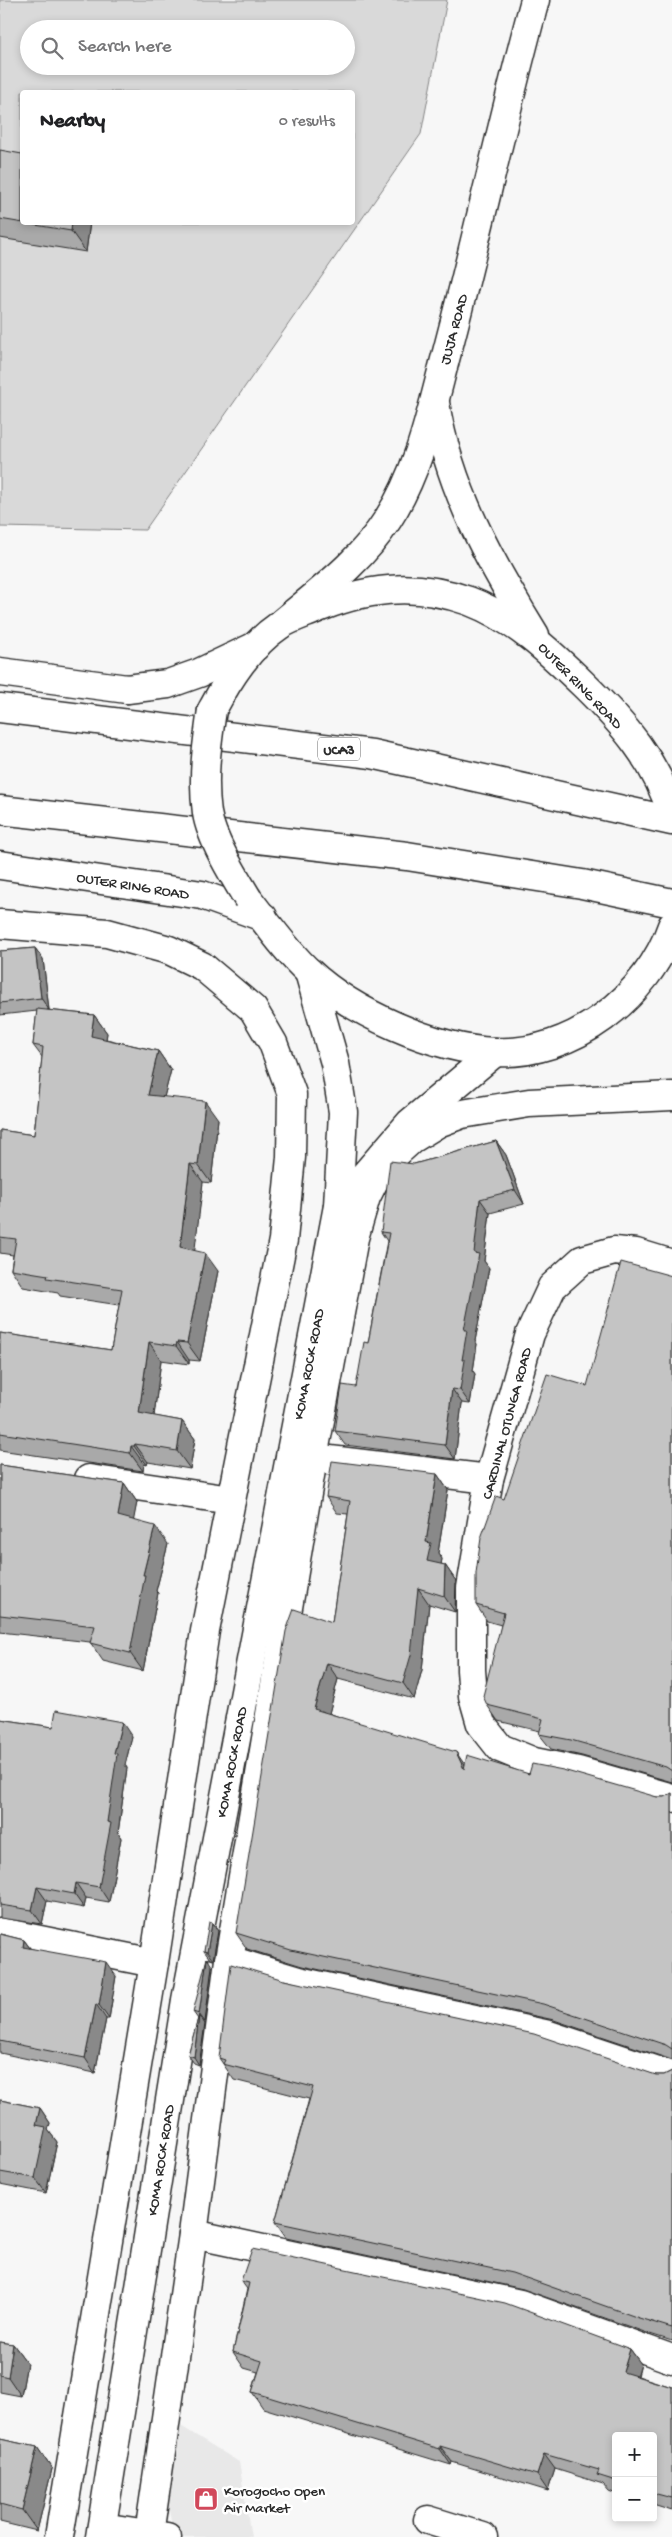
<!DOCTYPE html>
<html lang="en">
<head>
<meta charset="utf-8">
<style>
	:root { --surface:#fff; --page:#f6f6f6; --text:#202124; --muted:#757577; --line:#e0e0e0 }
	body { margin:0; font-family:"Gochi Hand",sans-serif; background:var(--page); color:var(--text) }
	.controls { position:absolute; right:15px; bottom:15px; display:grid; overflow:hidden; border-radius:5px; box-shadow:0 2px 8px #0003 }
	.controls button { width:45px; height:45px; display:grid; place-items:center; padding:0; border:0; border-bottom:1px solid var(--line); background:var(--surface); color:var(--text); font:25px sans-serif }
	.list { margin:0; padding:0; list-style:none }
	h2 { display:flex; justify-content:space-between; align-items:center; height:65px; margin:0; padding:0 20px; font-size:21px }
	h2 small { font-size:16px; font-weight:400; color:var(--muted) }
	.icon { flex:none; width:28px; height:28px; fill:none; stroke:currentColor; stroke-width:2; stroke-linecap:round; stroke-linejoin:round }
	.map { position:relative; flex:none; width:672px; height:2537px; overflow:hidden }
	.search { position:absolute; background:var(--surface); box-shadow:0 2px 8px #0003; left:20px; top:20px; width:335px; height:55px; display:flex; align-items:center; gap:12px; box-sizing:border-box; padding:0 18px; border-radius:28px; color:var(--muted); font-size:19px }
	.panel { position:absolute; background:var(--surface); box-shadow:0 2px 8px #0003; left:20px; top:90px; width:335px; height:135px; border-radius:5px }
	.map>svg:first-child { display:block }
</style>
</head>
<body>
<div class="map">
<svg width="672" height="2537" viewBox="0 0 672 2537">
	<rect width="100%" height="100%" fill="#f7f7f7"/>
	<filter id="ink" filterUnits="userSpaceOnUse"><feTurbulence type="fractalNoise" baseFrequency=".02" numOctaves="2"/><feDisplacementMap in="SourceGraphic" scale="10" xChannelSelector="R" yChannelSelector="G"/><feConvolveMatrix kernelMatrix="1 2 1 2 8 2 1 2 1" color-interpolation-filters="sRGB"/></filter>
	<g filter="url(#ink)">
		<path fill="#e8e8e8" d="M150 2407 239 2462 251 2537H174Z"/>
		<path fill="#d9d9d9" stroke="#828282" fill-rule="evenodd" d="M0 0H447L421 134 145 530 0 527ZM29 29H346V66H29ZM22 92H352V222H22Z"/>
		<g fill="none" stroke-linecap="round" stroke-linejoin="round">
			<defs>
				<g id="minor">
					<path d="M127 689 168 684 199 673 256 646"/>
					<path d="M0 924 107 933 169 950 202 966 253 1009 273 1043 292 1094 291 1157 283 1240 205 1631 154 1963 59 2537"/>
					<path d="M672 1264 636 1253 614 1251 582 1260 552 1287 530 1334 489 1479 471 1588V1670L473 1696 481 1724 500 1748 534 1762 578 1771 672 1798"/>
					<path d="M313 1458 489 1479"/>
					<path d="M89 1479 231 1500"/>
					<path d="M0 1932 154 1963"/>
					<path d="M229 1960 298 1981 549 2035 672 2076"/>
					<path d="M193 2234 520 2304 672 2359"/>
					<path d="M428 2520 483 2537"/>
					<path d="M102 2527 167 2537"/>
					<path d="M149 2534 193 2234 229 1960 313 1458 354 1238 366 1197 381 1167 412 1139 438 1123 462 1114 529 1103 672 1096"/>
				</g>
				<g id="major">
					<path d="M435 403C449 489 490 562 535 635"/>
					<path d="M281 624C319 592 361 562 388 519 420 470 432 408 447 352 478 235 503 117 535 0"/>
					<path d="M0 672 127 689"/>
					<path d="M0 708 372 754 672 821"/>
					<path d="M212 710C229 678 249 646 280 625 289 619 301 615 311 611 364 588 413 581 469 601 514 618 550 652 584 685 622 722 658 763 672 815"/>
					<path d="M0 810 407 856 582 884 672 903"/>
					<path d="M0 865 202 895 263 917"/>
					<path d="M248 899C267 923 286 951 309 972 353 1013 434 1049 495 1052 572 1056 648 997 672 926"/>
					<path d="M338 1206 410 1123 495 1052"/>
					<path d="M100 2537 186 2000 338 1206 343 1112 335 1063 309 972"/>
				</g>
			</defs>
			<use href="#minor" stroke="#2b2b2b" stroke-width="31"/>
			<use href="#major" stroke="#2b2b2b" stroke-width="31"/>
			<use href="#minor" stroke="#fff" stroke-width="28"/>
			<use href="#major" stroke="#fff" stroke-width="28"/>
			<defs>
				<path id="major-bridge" d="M212 710C207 744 202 778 207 813 211 839 234 876 248 899"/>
			</defs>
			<use href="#major-bridge" stroke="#2b2b2b" stroke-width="31" stroke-linecap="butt"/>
			<use href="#major-bridge" stroke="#fff" stroke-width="28"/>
		</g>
		<g fill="#a9a9a9" stroke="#2b2b2b">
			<path d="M0 150 22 222H90L86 252 0 238Z"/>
			<path d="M35 948 43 959 49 1010H47L94 1015 107 1033 106 1039 158 1051 171 1070 164 1097 218 1119 211 1183 203 1182 194 1251 218 1271 200 1361 189 1360V1364L161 1360 154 1416 182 1421 195 1439 190 1469 148 1462 147 1465 144 1464 143 1471 0 1450V1333L111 1350 119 1305 60 1296 58 1293 23 1287 11 1269 13 1255 0 1253V1130L34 1135 42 1057 33 1045 37 1011 0 1015V951Z"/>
			<path d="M496 1141 506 1155 524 1204 490 1213 484 1261 489 1268 475 1341 477 1344 473 1371 475 1374 470 1404 462 1403 455 1459 345 1445 335 1431 356 1387 368 1343 387 1241 381 1232 414 1164Z"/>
			<path d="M672 1276V1782L582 1756 551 1749 539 1734 540 1731 498 1721 487 1705 501 1625 487 1621 476 1605 504 1499 587 1386Z"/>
			<path d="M0 1465 124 1483 137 1502 133 1520 168 1544 156 1591 158 1593 143 1671 103 1661 90 1642 0 1632Z"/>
			<path d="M437 1474 448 1490 438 1553 442 1559 441 1564 445 1565 456 1581 455 1612 429 1604 422 1670 414 1699 338 1679 329 1713 465 1765 529 1774 657 1797H665L672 1793V2060L554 2020 302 1966 247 1949 236 1933 332 1622 348 1514 337 1513 326 1497Z"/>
			<path d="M0 1719 53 1727 132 1737 125 1765 127 1768 118 1833 121 1838 109 1902 86 1898 84 1908 47 1901 42 1924 0 1918Z"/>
			<path d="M212 1923 218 1931 213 1960 210 1959 204 1951Z"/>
			<path d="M0 1934 24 1940 30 1948 116 1976 109 2019H106L95 2073 0 2053Z"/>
			<path d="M212 1966 205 2022 203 2021 205 2024 199 2065 194 2063 188 2055 198 2019 193 2012Z"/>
			<path d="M284 1980 656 2075H664L672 2071V2341L650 2334 523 2289 286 2238 275 2222 309 2099 234 2080 219 2058Z"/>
			<path d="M0 2100 40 2108 50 2123 48 2130 57 2142 46 2193 0 2184Z"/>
			<path d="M241 2281 630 2349 641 2364 638 2376 672 2387V2511L653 2505V2436H616V2494L609 2491 603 2484 555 2469 548 2491 452 2462 451 2465 263 2408 252 2392 258 2372 244 2368 233 2352 247 2289Z"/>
			<path d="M0 2342 13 2344 27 2363 21 2396 0 2392Z"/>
			<path d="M0 2439 37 2447 52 2469 37 2531 0 2522Z"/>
		</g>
		<g fill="#898989" stroke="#2b2b2b">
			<path d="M72 222H90L86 252 71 231Z"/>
			<path d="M35 948 43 959 49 1010 41 998Z"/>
			<path d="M94 1015 107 1033 104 1054 91 1036Z"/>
			<path d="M158 1051 171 1070 160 1113 148 1095Z"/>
			<path d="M205 1101 218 1119 211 1183 198 1165Z"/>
			<path d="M496 1141 506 1155 524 1204 515 1190Z"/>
			<path d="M190 1164 203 1182 193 1265 180 1247Z"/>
			<path d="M480 1199 490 1213 484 1261 489 1268 475 1341 477 1344 473 1371 475 1374 470 1404 460 1390 464 1330Z"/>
			<path d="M205 1253 218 1271 200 1361 187 1343Z"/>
			<path d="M149 1342 161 1360 152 1432 139 1413Z"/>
			<path d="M177 1342 189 1360V1364L176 1346Z"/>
			<path d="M452 1389 462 1403 455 1459 445 1445Z"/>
			<path d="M182 1421 195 1439 190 1469 177 1451Z"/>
			<path d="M135 1444 148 1462 147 1465 134 1446Z"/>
			<path d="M131 1446 144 1464 143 1471 130 1453Z"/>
			<path d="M437 1474 448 1490 438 1553 442 1559 439 1577 427 1561 426 1542Z"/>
			<path d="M124 1483 137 1502 131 1534 118 1516Z"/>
			<path d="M155 1526 168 1544 156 1591 158 1593 143 1671 130 1653 143 1575Z"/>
			<path d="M445 1565 456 1581 455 1612 444 1596Z"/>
			<path d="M418 1588 429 1604 422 1670 414 1699 403 1683Z"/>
			<path d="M327 1663 338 1679 326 1725 314 1709Z"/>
			<path d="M122 1722 132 1737 125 1765 127 1768 118 1833 121 1838 109 1902 99 1887 107 1822 114 1753Z"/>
			<path d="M456 1752 467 1768 464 1769Z"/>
			<path d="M76 1883 86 1898 84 1908 74 1894Z"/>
			<path d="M37 1887 47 1901 42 1924 32 1910Z"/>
			<path d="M212 1923 218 1931 213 1960 207 1952Z"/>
			<path d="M24 1940 35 1955 23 1947Z"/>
			<path d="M207 1958 212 1966 205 2022 199 2014Z"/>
			<path d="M106 1962 116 1976 109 2019 99 2005Z"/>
			<path d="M96 2004 106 2019 95 2073 85 2058Z"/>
			<path d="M199 2015 205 2024 199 2065 194 2057Z"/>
			<path d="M40 2108 50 2123 48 2130 57 2142 46 2193 35 2178 36 2125Z"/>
			<path d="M13 2344 27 2363 21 2396 8 2377Z"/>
			<path d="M630 2349 641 2364 634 2388 623 2372Z"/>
			<path d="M440 2446 452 2462 451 2465 440 2449Z"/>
			<path d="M37 2447 52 2469 37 2531 22 2510Z"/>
			<path d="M544 2454 555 2469 548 2491 537 2475Z"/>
		</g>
		<g fill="#c4c4c4" stroke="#2b2b2b">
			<path d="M0 150 22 154V222H72L71 231 0 219Z"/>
			<path d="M35 948 41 998 0 1003V951Z"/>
			<path d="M37 1009 94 1015 91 1036 158 1051 148 1095 205 1101 198 1165 190 1164 180 1247 205 1253 187 1343 177 1342 176 1346 149 1342 139 1413 182 1421 177 1451 135 1444 134 1446H131L130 1453 0 1433V1333L111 1350 122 1289 47 1278 48 1275 11 1269 16 1239 0 1237V1130L34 1135 43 1047 33 1045Z"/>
			<path d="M496 1141 515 1190 480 1199 474 1253 479 1254 464 1330H467L462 1360H465L460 1390 452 1389 445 1445 335 1431 342 1385 356 1387 364 1342 368 1343 389 1233 381 1232 390 1161 414 1164Z"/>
			<path d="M621 1262 672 1276V1771L666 1767 571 1740 539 1734 543 1719 487 1705 483 1696 504 1613 476 1605V1573L481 1538 496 1496 504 1499 547 1374 587 1386Z"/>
			<path d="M332 1461 437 1474 426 1542 431 1543 427 1561 445 1565 444 1596 418 1588 411 1655 403 1683 327 1663 314 1709 456 1752 464 1769 467 1755 529 1774 532 1764 563 1770 657 1797H665L672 1793V2049L666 2045 543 2004 291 1950 236 1933 286 1631 294 1609 332 1622 350 1501 326 1497Z"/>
			<path d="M0 1465 124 1483 118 1516 155 1526 143 1575H145L130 1653 90 1643 95 1626 0 1615Z"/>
			<path d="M56 1710 122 1722 114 1753 117 1754 107 1822 111 1823 99 1887 76 1883 74 1894 37 1887 32 1910 0 1905V1719L53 1727Z"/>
			<path d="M209 1922 212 1923 207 1952 204 1951Z"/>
			<path d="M0 1934 24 1940 23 1947 106 1962 99 2005 96 2004 85 2058 0 2041Z"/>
			<path d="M207 1958 199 2014 193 2012Z"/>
			<path d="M231 1964 284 1980 534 2034 656 2075H664L672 2071V2328L639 2318 512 2273 275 2222 313 2087 223 2064 225 2060 219 2058Z"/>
			<path d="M199 2015 194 2057 188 2055Z"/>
			<path d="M0 2100 40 2108 36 2125 46 2127 35 2178 0 2172Z"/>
			<path d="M252 2249 505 2303 630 2349 623 2372 672 2387V2498L653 2493V2436H616V2481L597 2475 599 2470 544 2454 537 2475 440 2446V2449L252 2392 262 2361 233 2352 249 2283 241 2281Z"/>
			<path d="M0 2342 13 2344 8 2377 0 2375Z"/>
			<path d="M0 2439 37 2447 22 2510 0 2504Z"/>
		</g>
	</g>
	<defs>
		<symbol id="shop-square" viewBox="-11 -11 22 22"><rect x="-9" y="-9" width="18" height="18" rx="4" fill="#d1495b" stroke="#fff"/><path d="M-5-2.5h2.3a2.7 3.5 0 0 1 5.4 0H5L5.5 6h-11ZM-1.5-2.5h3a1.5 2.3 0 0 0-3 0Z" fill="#fff"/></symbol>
	</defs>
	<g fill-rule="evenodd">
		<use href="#shop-square" x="192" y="2485" width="28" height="28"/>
	</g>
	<g text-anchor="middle" stroke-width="5" stroke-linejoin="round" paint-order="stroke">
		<rect fill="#fff" stroke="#6b6b6b" stroke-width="1" x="318" y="737.5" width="42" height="23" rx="4"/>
		<g font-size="14" font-weight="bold" fill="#2b2b2b">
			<text x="339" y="754">UCA3</text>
		</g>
		<g font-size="15" fill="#2b2b2b" stroke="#fff">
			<text transform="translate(453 329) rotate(-75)" y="5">JUJA ROAD</text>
			<text transform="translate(581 685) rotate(46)" y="5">OUTER RING ROAD</text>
			<text transform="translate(133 885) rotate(9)" y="5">OUTER RING ROAD</text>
			<text transform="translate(308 1364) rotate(-79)" y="5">KOMA ROCK ROAD</text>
			<text transform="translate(506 1423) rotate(-75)" y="5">CARDINAL OTUNGA ROAD</text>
			<text transform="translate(231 1762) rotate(-79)" y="5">KOMA ROCK ROAD</text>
			<text transform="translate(160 2160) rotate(-81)" y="5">KOMA ROCK ROAD</text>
		</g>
		<g font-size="15" fill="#2b2b2b" stroke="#fff" text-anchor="start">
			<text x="224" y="2495">Korogocho Open<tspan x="224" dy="17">Air Market</tspan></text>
		</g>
	</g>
</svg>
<div class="controls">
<button>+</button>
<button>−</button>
</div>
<div class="search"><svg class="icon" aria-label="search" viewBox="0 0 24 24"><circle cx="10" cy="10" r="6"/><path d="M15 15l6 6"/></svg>Search here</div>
<section class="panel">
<h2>Nearby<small>0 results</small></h2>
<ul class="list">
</ul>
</section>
</div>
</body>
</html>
